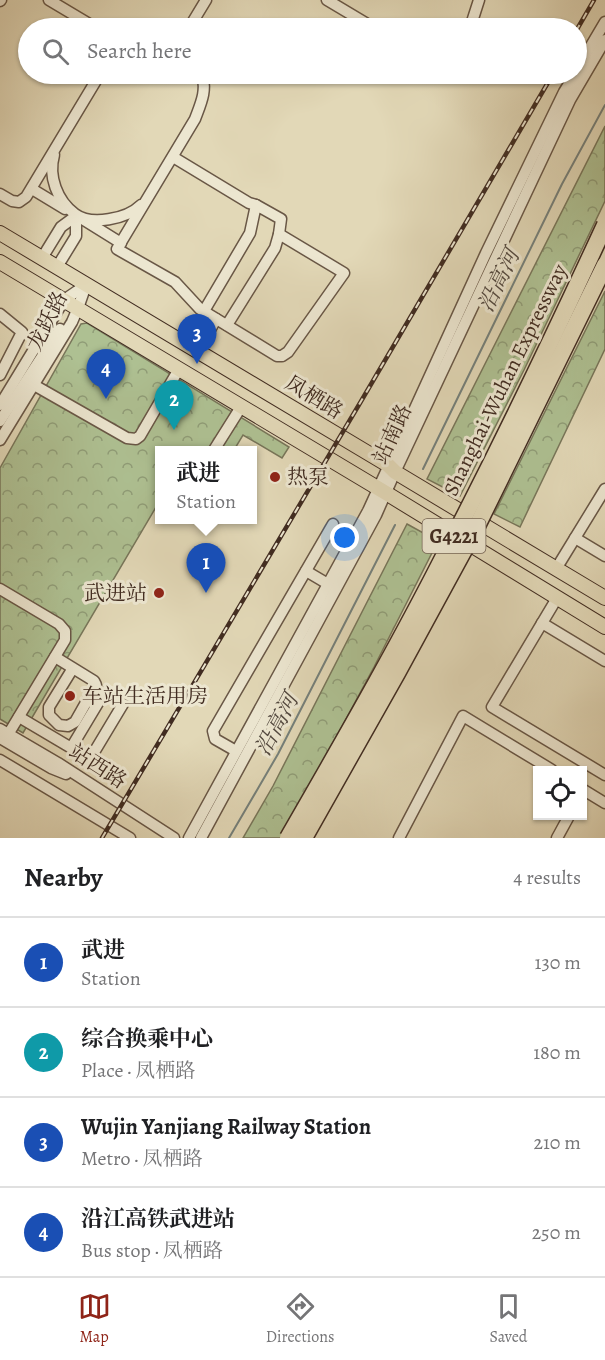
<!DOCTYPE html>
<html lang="en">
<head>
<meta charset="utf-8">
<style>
	:root { --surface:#fff; --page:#f6f6f6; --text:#202124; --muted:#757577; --line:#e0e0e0; --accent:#8f2418 }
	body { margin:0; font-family:Alegreya,"Noto Serif SC",serif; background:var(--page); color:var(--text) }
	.controls { position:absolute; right:18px; bottom:18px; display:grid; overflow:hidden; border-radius:0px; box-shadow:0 2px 4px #0004 }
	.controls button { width:54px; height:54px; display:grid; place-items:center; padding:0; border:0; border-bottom:2px solid var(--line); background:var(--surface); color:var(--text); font:30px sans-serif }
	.you { position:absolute; left:345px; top:538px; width:21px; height:21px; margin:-15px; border:4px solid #fff; border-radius:50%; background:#1a73e8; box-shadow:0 0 0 9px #1a73e833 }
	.badge { display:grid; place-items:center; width:39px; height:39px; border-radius:50%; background:var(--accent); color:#fff; font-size:20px; font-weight:700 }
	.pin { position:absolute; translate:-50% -50px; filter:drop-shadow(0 2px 3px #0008) }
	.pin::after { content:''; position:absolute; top:32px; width:21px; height:18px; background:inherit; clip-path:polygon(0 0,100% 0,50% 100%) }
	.popup { position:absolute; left:155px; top:446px; width:102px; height:78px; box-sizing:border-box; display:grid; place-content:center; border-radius:0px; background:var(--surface); filter:drop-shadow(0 2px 4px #0005); font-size:20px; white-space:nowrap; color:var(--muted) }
	.popup b { font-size:22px; color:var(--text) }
	.popup::after { content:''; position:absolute; left:50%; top:100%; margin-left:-12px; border:12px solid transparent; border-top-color:var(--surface) }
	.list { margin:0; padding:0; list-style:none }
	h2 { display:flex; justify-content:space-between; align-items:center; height:78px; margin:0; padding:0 24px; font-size:26px }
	h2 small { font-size:20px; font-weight:400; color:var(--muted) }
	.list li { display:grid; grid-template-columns:39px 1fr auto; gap:18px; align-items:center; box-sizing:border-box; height:90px; padding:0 24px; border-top:2px solid var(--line) }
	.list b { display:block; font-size:22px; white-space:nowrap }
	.list p { margin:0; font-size:20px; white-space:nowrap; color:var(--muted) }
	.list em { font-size:20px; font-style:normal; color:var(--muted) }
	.icon { flex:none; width:33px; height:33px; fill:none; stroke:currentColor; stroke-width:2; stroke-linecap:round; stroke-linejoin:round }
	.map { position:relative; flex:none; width:605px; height:838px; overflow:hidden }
	.search { position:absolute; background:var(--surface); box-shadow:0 2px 4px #0004; left:18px; right:18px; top:18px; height:66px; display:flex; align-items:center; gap:15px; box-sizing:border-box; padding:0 21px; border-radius:33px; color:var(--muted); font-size:22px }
	.sheet { height:438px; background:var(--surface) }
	nav { display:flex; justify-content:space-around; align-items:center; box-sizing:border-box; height:84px; border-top:2px solid var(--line); background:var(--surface); font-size:16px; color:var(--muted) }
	nav a { display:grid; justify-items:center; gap:3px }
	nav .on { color:var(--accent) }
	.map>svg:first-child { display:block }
</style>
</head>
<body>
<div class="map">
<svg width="605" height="838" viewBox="0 0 605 838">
	<defs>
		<pattern id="forest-crowns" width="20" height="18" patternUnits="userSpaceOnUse" patternTransform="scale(1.5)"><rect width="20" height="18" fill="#aec092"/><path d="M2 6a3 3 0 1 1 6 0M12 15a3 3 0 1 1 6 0" fill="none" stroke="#8f9c77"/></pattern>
	</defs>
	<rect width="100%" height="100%" fill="#e2d8b7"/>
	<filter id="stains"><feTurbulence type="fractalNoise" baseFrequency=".00333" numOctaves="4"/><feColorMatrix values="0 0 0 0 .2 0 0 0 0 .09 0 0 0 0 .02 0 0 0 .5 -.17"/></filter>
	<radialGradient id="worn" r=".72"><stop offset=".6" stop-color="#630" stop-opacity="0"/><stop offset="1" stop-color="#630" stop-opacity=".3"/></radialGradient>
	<g fill="url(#forest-crowns)" stroke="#78765a" stroke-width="1.5">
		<path d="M605 126V201L524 370 460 496 427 479Z"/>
		<path d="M605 291V349L520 527 494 514Z"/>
		<path d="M87 323 289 447 282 458 243 435 234 450H160L159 502 23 733 0 719V468L81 324Z"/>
		<path d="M407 524 438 541 374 667 282 838H243L273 786Z"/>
	</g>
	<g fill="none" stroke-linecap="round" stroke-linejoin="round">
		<g stroke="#75807b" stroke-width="2">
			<path d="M423 469 562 184 605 105"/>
			<path d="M229 838 278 754 395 525"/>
		</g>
		<defs>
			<g id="minor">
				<path d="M49 0 96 28"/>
				<path d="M327 0 374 28"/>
				<path d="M0 1 1 0"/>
				<path d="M189 28 206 0"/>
				<path d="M470 28 479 0"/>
				<path d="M576 71 605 22"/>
				<path d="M202 74C207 91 201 103 195 119L117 249 175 282 200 309 277 356H282L288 352 344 273 279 234"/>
				<path d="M449 74 451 75 454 74"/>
				<path d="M54 155C48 176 57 201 75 214 91 226 127 219 141 205"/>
				<path d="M173 157 249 203 256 205"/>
				<path d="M32 189 65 209"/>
				<path d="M0 194 12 201 19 202 26 197 100 74"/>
				<path d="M84 220 121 243"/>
				<path d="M42 258 61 227 76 216"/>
				<path d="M57 267 76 236V216"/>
				<path d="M204 311 250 233 256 205 281 219 279 234 275 248 227 325"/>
				<path d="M0 314 22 332 0 375"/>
				<path d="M198 352 216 319"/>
				<path d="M34 385 127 438 136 439 140 436 179 369"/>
				<path d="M0 405 64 300 86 285"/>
				<path d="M0 421 60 329"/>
				<path d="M0 440 72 322 78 308 86 285"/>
				<path d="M214 450 241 407"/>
				<path d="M575 538 605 556"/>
				<path d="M556 569 605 489"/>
				<path d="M306 571 328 584"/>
				<path d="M0 589 59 624 65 631V640L9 733"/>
				<path d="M557 598 492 707 605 775"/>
				<path d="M542 623 605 661"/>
				<path d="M55 657 94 681 96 685 75 722 68 726 59 725 49 715V707L73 668"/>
				<path d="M19 717 90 759 123 704 104 693 71 748"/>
				<path d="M0 729 58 763 174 838"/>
				<path d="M0 738 51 768 66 774"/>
				<path d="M236 751 215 739 213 731 333 524"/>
				<path d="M0 760 130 838"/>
				<path d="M582 789 605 803"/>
				<path d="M189 838 368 511 486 253 564 92 575 74"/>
				<path d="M201 838 376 515 395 472 570 100 605 40"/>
				<path d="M399 838 463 716 552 770"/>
				<path d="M557 838 569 816"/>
			</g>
			<g id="major">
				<path d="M0 233 388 465 395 472 605 598"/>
				<path d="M0 262 386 493 605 627"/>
			</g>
		</defs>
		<use href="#minor" stroke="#695746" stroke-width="13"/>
		<use href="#major" stroke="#412c21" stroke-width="16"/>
		<use href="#minor" stroke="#ece6d0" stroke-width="10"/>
		<use href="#major" stroke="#e2d8b7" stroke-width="14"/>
		<defs>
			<g id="rail">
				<path d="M576 31 594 0"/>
				<path d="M102 838 360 403 553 74"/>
			</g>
		</defs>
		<use href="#rail" stroke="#412c21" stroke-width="4.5"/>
		<use href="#rail" stroke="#ece6d0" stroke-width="2" stroke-dasharray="7" stroke-linecap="butt"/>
		<defs>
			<g id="highway-bridge">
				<path d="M288 838C341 746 394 654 442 560 499 450 553 338 605 225"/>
				<path d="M304 838 397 673 477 526 605 265"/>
			</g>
		</defs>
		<use href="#highway-bridge" stroke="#412c21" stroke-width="19" stroke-linecap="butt"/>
		<use href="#highway-bridge" stroke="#e2d8b7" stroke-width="16"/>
	</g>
	<g fill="#8f2418" stroke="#ece6d0" stroke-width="2">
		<circle cx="275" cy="477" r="6"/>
		<circle cx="159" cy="593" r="6"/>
		<circle cx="70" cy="696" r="6"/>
	</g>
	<g text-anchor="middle" stroke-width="6" stroke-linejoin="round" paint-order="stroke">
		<rect fill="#ece6d0" stroke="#746456" stroke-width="1.5" x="422.5" y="519" width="63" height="34" rx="4.5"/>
		<g font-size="20" font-weight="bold" fill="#412c21">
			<text x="454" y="543">G4221</text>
		</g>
		<g font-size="21" fill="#412c21" stroke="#ece6d0">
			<text transform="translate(47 321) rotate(-63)" y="7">龙跃路</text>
			<text transform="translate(505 380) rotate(-64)" y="7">Shanghai-Wuhan Expressway</text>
			<text transform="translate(314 397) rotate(31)" y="7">凤栖路</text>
			<text transform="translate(392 434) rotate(-65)" y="7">站南路</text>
			<text transform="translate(98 766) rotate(33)" y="7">站西路</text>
		</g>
		<g font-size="21" fill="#412c21" stroke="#ece6d0" text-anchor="start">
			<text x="287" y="484">热泵</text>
			<text x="147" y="600" text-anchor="end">武进站</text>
			<text x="82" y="703">车站生活用房</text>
		</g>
		<g font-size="22" font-style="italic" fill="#52483f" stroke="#ece6d0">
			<text transform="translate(498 280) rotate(-64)" y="8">沿高河</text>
			<text transform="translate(276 724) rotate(-62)" y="8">沿高河</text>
		</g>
	</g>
	<rect width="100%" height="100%" filter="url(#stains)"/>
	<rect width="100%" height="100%" fill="url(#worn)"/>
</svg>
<div class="controls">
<button><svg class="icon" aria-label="locate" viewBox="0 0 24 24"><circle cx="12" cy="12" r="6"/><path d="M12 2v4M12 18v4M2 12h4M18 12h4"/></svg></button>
</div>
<div class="you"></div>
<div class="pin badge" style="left:206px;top:593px;background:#1a4fb4">1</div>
<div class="popup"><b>武进</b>Station</div>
<div class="pin badge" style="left:174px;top:430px;background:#0f9aa8">2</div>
<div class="pin badge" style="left:197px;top:364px;background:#1a4fb4">3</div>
<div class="pin badge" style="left:106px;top:399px;background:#1a4fb4">4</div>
<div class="search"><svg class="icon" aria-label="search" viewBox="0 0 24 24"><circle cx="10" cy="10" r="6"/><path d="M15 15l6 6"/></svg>Search here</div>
</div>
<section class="sheet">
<h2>Nearby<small>4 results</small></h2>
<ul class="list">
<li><span class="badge" style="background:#1a4fb4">1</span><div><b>武进</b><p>Station</p></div><em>130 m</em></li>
<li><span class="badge" style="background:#0f9aa8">2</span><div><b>综合换乘中心</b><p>Place · 凤栖路</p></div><em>180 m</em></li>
<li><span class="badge" style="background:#1a4fb4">3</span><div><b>Wujin Yanjiang Railway Station</b><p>Metro · 凤栖路</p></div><em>210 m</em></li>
<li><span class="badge" style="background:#1a4fb4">4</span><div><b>沿江高铁武进站</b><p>Bus stop · 凤栖路</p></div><em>250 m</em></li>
</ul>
</section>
<nav>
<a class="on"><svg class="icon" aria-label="map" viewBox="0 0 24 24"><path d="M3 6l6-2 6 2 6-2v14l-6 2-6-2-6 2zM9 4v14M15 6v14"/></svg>Map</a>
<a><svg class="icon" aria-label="directions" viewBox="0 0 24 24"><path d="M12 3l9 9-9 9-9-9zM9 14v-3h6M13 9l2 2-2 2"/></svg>Directions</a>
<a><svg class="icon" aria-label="saved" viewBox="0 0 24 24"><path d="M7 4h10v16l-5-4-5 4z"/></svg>Saved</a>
</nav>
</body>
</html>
